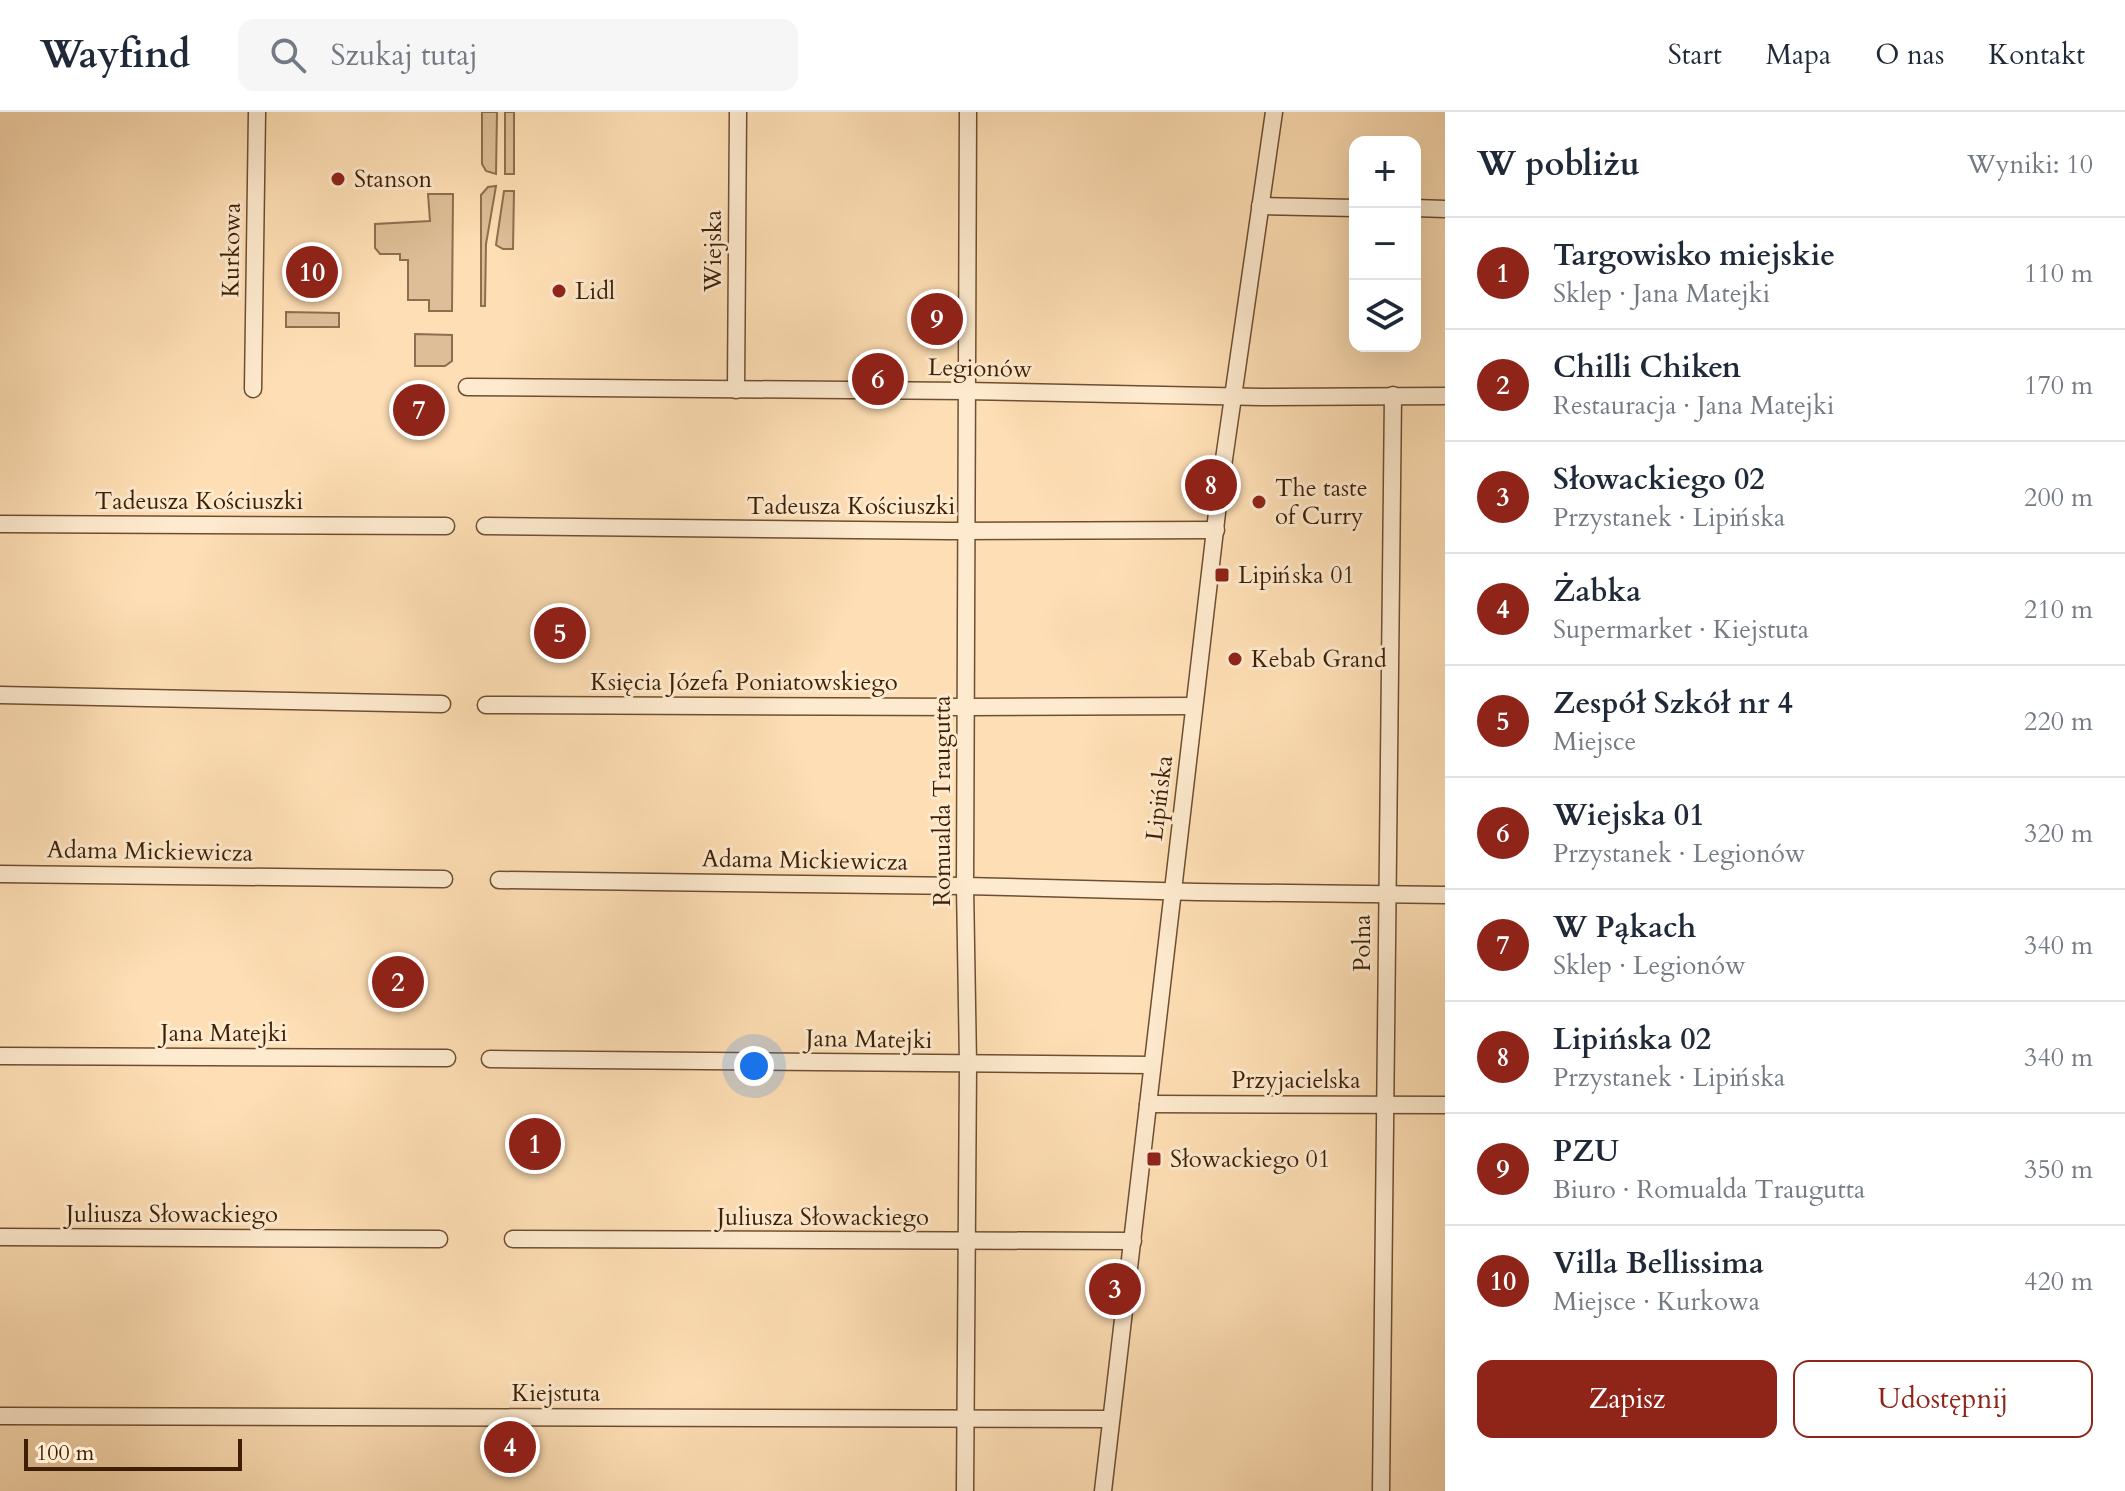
<!DOCTYPE html>
<html lang="pl">
<head>
<meta charset="utf-8">
<style>
	:root { --surface:#fff; --page:#f6f6f7; --text:#1f2937; --muted:#747a83; --line:#e0e1e3; --accent:#8f2418 }
	body { margin:0; font-family:Cardo,serif; background:var(--page); color:var(--text) }
	.controls { position:absolute; right:24px; top:24px; display:grid; overflow:hidden; border-radius:16px; box-shadow:0 8px 32px #0002 }
	.controls button { width:72px; height:72px; display:grid; place-items:center; padding:0; border:0; border-bottom:2px solid var(--line); background:var(--surface); color:var(--text); font:40px sans-serif }
	.scale { position:absolute; left:24px; bottom:20px; width:218px; box-sizing:border-box; padding-left:8px; border:4px solid #3e1f05; border-top:0; font-size:22px; line-height:28px; white-space:nowrap; color:#3e1f05; -webkit-text-stroke:6px #feeace; paint-order:stroke }
	.you { position:absolute; left:754px; top:954px; width:28px; height:28px; margin:-20px; border:6px solid #fff; border-radius:50%; background:#1a73e8; box-shadow:0 0 0 12px #1a73e833 }
	.badge { display:grid; place-items:center; width:52px; height:52px; border-radius:50%; background:var(--accent); color:#fff; font-size:26px; font-weight:700 }
	.pin { position:absolute; translate:-50% -50%; border:4px solid #fff; box-shadow:0 2px 8px #0006 }
	.list { margin:0; padding:0; list-style:none }
	h2 { display:flex; justify-content:space-between; align-items:center; height:104px; margin:0; padding:0 32px; font-size:34px }
	h2 small { font-size:26px; font-weight:400; color:var(--muted) }
	.list li { display:grid; grid-template-columns:52px 1fr auto; gap:24px; align-items:center; box-sizing:border-box; height:112px; padding:0 32px; border-top:2px solid var(--line) }
	.list b { display:block; font-size:30px; white-space:nowrap }
	.list p { margin:0; font-size:26px; white-space:nowrap; color:var(--muted) }
	.list em { font-size:26px; font-style:normal; color:var(--muted) }
	.actions { display:flex; gap:16px; padding:24px 32px }
	.actions a { flex:1; padding:18px 0; border:2px solid var(--accent); border-radius:16px; text-align:center; font-size:28px; color:var(--accent) }
	.actions .main { background:var(--accent); color:#fff }
	.icon { flex:none; width:44px; height:44px; fill:none; stroke:currentColor; stroke-width:2; stroke-linecap:round; stroke-linejoin:round }
	.map { position:relative; flex:none; width:1445px; height:1379px; overflow:hidden }
	header { display:flex; align-items:center; gap:48px; box-sizing:border-box; height:112px; padding:0 40px; background:var(--surface); border-bottom:2px solid var(--line) }
	header strong { font-size:38px }
	nav { display:flex; gap:44px; margin-inline-start:auto; font-size:28px }
	.search { width:560px; height:72px; background:var(--page); display:flex; align-items:center; gap:20px; box-sizing:border-box; padding:0 28px; border-radius:16px; color:var(--muted); font-size:30px }
	main { display:flex }
	aside { flex:1; background:var(--surface) }
	.map>svg:first-child { display:block }
</style>
</head>
<body>
<header>
<strong>Wayfind</strong>
<div class="search"><svg class="icon" aria-label="search" viewBox="0 0 24 24"><circle cx="10" cy="10" r="6"/><path d="M15 15l6 6"/></svg>Szukaj tutaj</div>
<nav><a>Start</a><a>Mapa</a><a>O nas</a><a>Kontakt</a></nav>
</header>
<main>
<div class="map">
<svg width="1445" height="1379" viewBox="0 0 1445 1379">
	<rect width="100%" height="100%" fill="#fedeb4"/>
	<filter id="stains"><feTurbulence type="fractalNoise" baseFrequency=".0025" numOctaves="4"/><feColorMatrix values="0 0 0 0 .2 0 0 0 0 .09 0 0 0 0 .02 0 0 0 .5 -.17"/></filter>
	<radialGradient id="worn" r=".72"><stop offset=".6" stop-color="#630" stop-opacity="0"/><stop offset="1" stop-color="#630" stop-opacity=".3"/></radialGradient>
	<g fill="#ddbe96" stroke="#8e6e4e" stroke-width="2">
		<path d="M482 0H497L496 62 486 59 482 52Z"/>
		<rect x="505" y="0" width="9" height="62"/>
		<path d="M496 74 486 132 485 194H481V83L488 75Z"/>
		<path d="M504 79H514L513 137H503L496 133Z"/>
		<path d="M428 82H453L452 199H429V188H408V148H400V142H380L375 136V112L430 109Z"/>
		<path d="M286 200 339 201V215H286Z"/>
		<path d="M415 222 452 223V249L445 254H415Z"/>
	</g>
	<g fill="none" stroke-linecap="round" stroke-linejoin="round">
		<defs>
			<g id="minor">
				<path d="M1260 94 1355 96"/>
				<path d="M1415 96 1445 97"/>
				<path d="M467 275 966 279 1261 285 1445 284"/>
				<path d="M253 277 257 0"/>
				<path d="M736 278 738 0"/>
				<path d="M0 412 446 414"/>
				<path d="M485 414 949 419 1216 418"/>
				<path d="M0 583 442 592"/>
				<path d="M486 593 966 595 1194 594"/>
				<path d="M0 762 444 767"/>
				<path d="M499 768 965 774 1198 780 1445 783"/>
				<path d="M0 944 447 946"/>
				<path d="M490 947 1152 953"/>
				<path d="M1148 992 1445 993"/>
				<path d="M0 1125 439 1127"/>
				<path d="M513 1127 1133 1129"/>
				<path d="M0 1304 1111 1307"/>
				<path d="M965 1379 968 952 965 774 968 0"/>
				<path d="M1103 1379 1220 375 1274 0"/>
				<path d="M1381 1379 1393 283"/>
			</g>
		</defs>
		<use href="#minor" stroke="#6e4f31" stroke-width="19"/>
		<use href="#minor" stroke="#feeace" stroke-width="16"/>
	</g>
	<g fill="#8f2418" stroke="#feeace" stroke-width="3">
		<circle cx="338" cy="67" r="8"/>
		<circle cx="559" cy="179" r="8"/>
		<circle cx="1259" cy="390" r="8"/>
		<rect x="1214" y="455" width="16" height="16" rx="4"/>
		<circle cx="1235" cy="547" r="8"/>
		<rect x="1146" y="1039" width="16" height="16" rx="4"/>
	</g>
	<g text-anchor="middle" stroke-width="6" stroke-linejoin="round" paint-order="stroke">
		<g font-size="24" fill="#3e1f05" stroke="#feeace" text-anchor="start">
			<text x="354" y="75">Stanson</text>
			<text x="575" y="187">Lidl</text>
			<text x="1275" y="384">The taste<tspan x="1275" dy="28">of Curry</tspan></text>
			<text x="1238" y="471">Lipińska 01</text>
			<text x="1251" y="555">Kebab Grand</text>
			<text x="1170" y="1055">Słowackiego 01</text>
		</g>
		<g font-size="24" fill="#3e1f05" stroke="#feeace">
			<text transform="translate(231 138) rotate(-89)" y="8">Kurkowa</text>
			<text transform="translate(713 139) rotate(-90)" y="8">Wiejska</text>
			<text transform="translate(980 256) rotate(1)" y="8">Legionów</text>
			<text x="199" y="397">Tadeusza Kościuszki</text>
			<text x="851" y="402">Tadeusza Kościuszki</text>
			<text x="744" y="578">Księcia Józefa Poniatowskiego</text>
			<text transform="translate(1159 686) rotate(-83)" y="8">Lipińska</text>
			<text transform="translate(942 689) rotate(-90)" y="8">Romualda Traugutta</text>
			<text transform="translate(150 739) rotate(1)" y="8">Adama Mickiewicza</text>
			<text transform="translate(805 748) rotate(1)" y="8">Adama Mickiewicza</text>
			<text transform="translate(1362 831) rotate(-90)" y="8">Polna</text>
			<text x="224" y="929">Jana Matejki</text>
			<text transform="translate(869 927) rotate(1)" y="8">Jana Matejki</text>
			<text x="1296" y="976">Przyjacielska</text>
			<text x="172" y="1110">Juliusza Słowackiego</text>
			<text x="823" y="1113">Juliusza Słowackiego</text>
			<text x="556" y="1289">Kiejstuta</text>
		</g>
	</g>
	<rect width="100%" height="100%" filter="url(#stains)"/>
	<rect width="100%" height="100%" fill="url(#worn)"/>
</svg>
<div class="controls">
<button>+</button>
<button>−</button>
<button><svg class="icon" aria-label="layers" viewBox="0 0 24 24"><path d="M12 4l9 5-9 5-9-5zM3 14l9 5 9-5"/></svg></button>
</div>
<div class="scale">100 m</div>
<div class="you"></div>
<div class="pin badge" style="left:535px;top:1032px">1</div>
<div class="pin badge" style="left:398px;top:870px">2</div>
<div class="pin badge" style="left:1115px;top:1177px">3</div>
<div class="pin badge" style="left:510px;top:1335px">4</div>
<div class="pin badge" style="left:560px;top:521px">5</div>
<div class="pin badge" style="left:878px;top:267px">6</div>
<div class="pin badge" style="left:419px;top:298px">7</div>
<div class="pin badge" style="left:1211px;top:373px">8</div>
<div class="pin badge" style="left:937px;top:207px">9</div>
<div class="pin badge" style="left:312px;top:160px">10</div>
</div>
<aside>
<h2>W pobliżu<small>Wyniki: 10</small></h2>
<ul class="list">
<li><span class="badge">1</span><div><b>Targowisko miejskie</b><p>Sklep · Jana Matejki</p></div><em>110 m</em></li>
<li><span class="badge">2</span><div><b>Chilli Chiken</b><p>Restauracja · Jana Matejki</p></div><em>170 m</em></li>
<li><span class="badge">3</span><div><b>Słowackiego 02</b><p>Przystanek · Lipińska</p></div><em>200 m</em></li>
<li><span class="badge">4</span><div><b>Żabka</b><p>Supermarket · Kiejstuta</p></div><em>210 m</em></li>
<li><span class="badge">5</span><div><b>Zespół Szkół nr 4</b><p>Miejsce</p></div><em>220 m</em></li>
<li><span class="badge">6</span><div><b>Wiejska 01</b><p>Przystanek · Legionów</p></div><em>320 m</em></li>
<li><span class="badge">7</span><div><b>W Pąkach</b><p>Sklep · Legionów</p></div><em>340 m</em></li>
<li><span class="badge">8</span><div><b>Lipińska 02</b><p>Przystanek · Lipińska</p></div><em>340 m</em></li>
<li><span class="badge">9</span><div><b>PZU</b><p>Biuro · Romualda Traugutta</p></div><em>350 m</em></li>
<li><span class="badge">10</span><div><b>Villa Bellissima</b><p>Miejsce · Kurkowa</p></div><em>420 m</em></li>
</ul>
<div class="actions"><a class="main">Zapisz</a><a>Udostępnij</a></div>
</aside>
</main>
</body>
</html>
